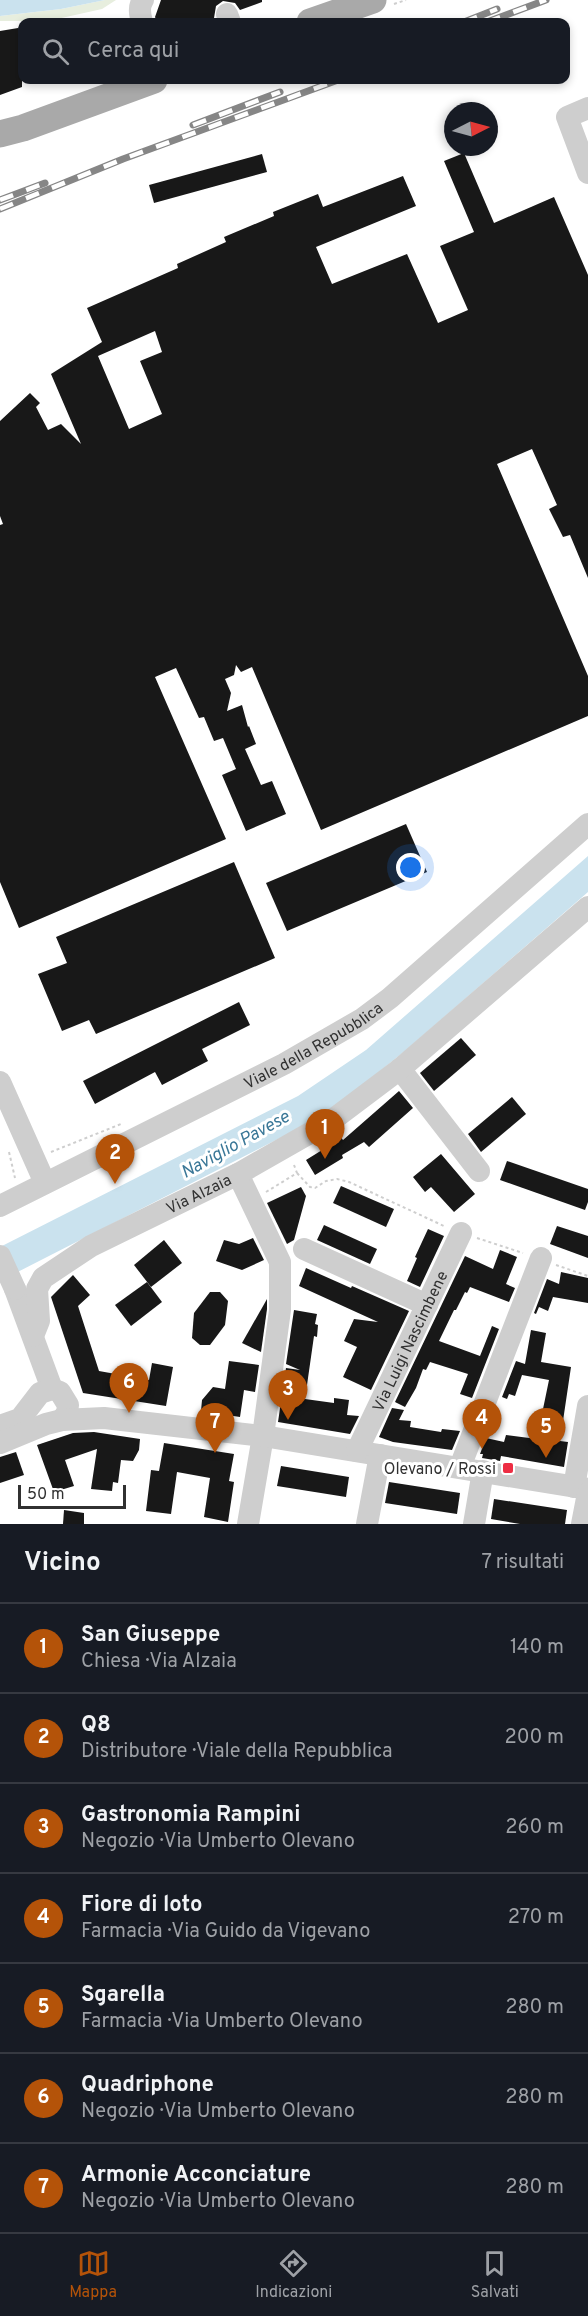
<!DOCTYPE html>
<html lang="it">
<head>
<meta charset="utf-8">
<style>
	:root { --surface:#171b24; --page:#242831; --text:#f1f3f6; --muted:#9ea1a6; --line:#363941; --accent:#b45309 }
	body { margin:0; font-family:Overpass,sans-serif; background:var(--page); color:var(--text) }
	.compass { position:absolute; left:444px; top:102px; width:54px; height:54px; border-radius:50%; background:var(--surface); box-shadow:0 3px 9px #0003; rotate:84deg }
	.scale { position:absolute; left:18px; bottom:15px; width:108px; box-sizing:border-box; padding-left:6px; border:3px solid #313131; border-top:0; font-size:16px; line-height:21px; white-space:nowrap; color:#313131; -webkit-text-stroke:4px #fff; paint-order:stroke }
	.you { position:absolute; left:411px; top:868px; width:21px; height:21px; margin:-15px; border:4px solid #fff; border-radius:50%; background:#1a73e8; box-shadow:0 0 0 9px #1a73e833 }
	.badge { display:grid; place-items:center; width:39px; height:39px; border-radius:50%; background:var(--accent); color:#fff; font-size:20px; font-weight:700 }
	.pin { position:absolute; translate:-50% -50px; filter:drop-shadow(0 2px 3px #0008) }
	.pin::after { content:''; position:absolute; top:32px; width:21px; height:18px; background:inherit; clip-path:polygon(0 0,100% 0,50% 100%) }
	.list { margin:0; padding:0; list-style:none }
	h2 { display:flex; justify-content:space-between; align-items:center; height:78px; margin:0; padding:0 24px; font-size:26px }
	h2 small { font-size:20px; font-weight:400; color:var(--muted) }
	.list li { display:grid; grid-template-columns:39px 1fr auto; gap:18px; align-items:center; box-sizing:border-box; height:90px; padding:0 24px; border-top:2px solid var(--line) }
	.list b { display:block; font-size:22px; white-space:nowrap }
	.list p { margin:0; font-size:20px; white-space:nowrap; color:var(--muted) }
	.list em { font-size:20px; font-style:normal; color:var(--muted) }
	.icon { flex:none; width:33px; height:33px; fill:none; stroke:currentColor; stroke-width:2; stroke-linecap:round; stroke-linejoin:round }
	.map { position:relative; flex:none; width:588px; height:1524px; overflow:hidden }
	.search { position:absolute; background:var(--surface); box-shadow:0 3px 9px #0003; left:18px; right:18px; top:18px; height:66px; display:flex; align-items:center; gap:15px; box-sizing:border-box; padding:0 21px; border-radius:12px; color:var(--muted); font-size:22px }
	.sheet { height:708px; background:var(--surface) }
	nav { display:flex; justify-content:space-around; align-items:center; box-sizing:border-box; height:84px; border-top:2px solid var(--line); background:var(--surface); font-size:16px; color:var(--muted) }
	nav a { display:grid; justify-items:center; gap:3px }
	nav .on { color:var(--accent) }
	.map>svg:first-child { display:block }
</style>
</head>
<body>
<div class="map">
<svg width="588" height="1524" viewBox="0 0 588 1524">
	<rect width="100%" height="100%" fill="#fff"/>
	<path fill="#e7eede" d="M105 0H116L102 9 48 21H0V16L61 9Z"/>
	<g fill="#cae2ee">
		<path d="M0 0H105L61 9 0 16Z"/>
		<path d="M588 856V892L406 1050 327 1114 0 1281V1247L298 1096 366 1050Z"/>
	</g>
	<g fill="#181818" fill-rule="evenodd">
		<path d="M161 0H262V2L240 10 235 3 223 1 216 6 214 18 203 22H157L155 17Z"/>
		<path d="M18 28 22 50V87L0 95V31Z"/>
		<path d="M464 153 494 223 554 197 588 275V578L570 535 563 537 549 509 557 505 532 449 497 464 588 676V716L321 830 252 667 241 672 236 665 234 675 225 679 231 693 227 711 242 705 248 727 249 726 256 744 245 749 261 785 272 781 286 814 246 831 222 775 236 769 223 738 214 741 204 717 199 718 176 668 155 677 226 839 19 928 0 882V525L3 524 0 516V421L30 393 40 403 36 407 48 430 61 424 81 444 51 374 102 342 87 308 178 268 177 264 226 242 224 237 274 216 273 212 318 194 323 207 403 176 416 206 316 247 332 284 407 254 438 323 468 310 440 246 474 232 444 161ZM155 331 162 352 140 361 162 414 129 429 98 356Z"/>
		<path d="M262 154 267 172 154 203 149 185Z"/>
		<path d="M406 824 427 872 287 931 266 883Z"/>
		<path d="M234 862 275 958 96 1034 89 1020 62 1031 38 974 67 963 56 937Z"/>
		<path d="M239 1002 250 1025 202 1049 208 1061 162 1085 155 1072 95 1104 83 1081Z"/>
		<path d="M461 1038 476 1055 434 1091 420 1073Z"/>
		<path d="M399 1091 413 1108 369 1147 364 1142 342 1155 343 1158 315 1175 306 1160 327 1147 325 1143 339 1135 343 1140Z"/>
		<path d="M512 1097 526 1114 481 1152 468 1134Z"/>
		<path d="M441 1154 475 1194 454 1212 431 1187 425 1192 413 1177Z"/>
		<path d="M507 1161 588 1189V1202L585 1210 500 1180Z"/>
		<path d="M341 1186 394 1209 386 1227 333 1203Z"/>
		<path d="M301 1187 306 1196 294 1240 287 1244 267 1203Z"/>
		<path d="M324 1225 377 1249 370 1264 317 1240Z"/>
		<path d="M557 1226 588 1236V1258L550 1244Z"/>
		<path d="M428 1229 444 1236 420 1287 407 1281 417 1258 415 1257Z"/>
		<path d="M253 1238 264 1260 242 1270 216 1261 224 1240 239 1244Z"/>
		<path d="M164 1240 182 1263 151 1287 134 1265Z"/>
		<path d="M500 1250 517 1257 506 1284 515 1288 509 1302 470 1287 467 1293 465 1292 456 1310H454L439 1341 480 1356 492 1326 499 1329 472 1398 460 1394 468 1374 430 1362 426 1370 423 1369 416 1388 405 1407 395 1402 465 1256 493 1269Z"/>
		<path d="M306 1268 351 1288 352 1286 409 1311 371 1390 343 1377 357 1347 344 1341 354 1319 378 1322 299 1286Z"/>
		<path d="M561 1272 588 1278V1303L553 1297 548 1311 539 1307 536 1314 534 1313 547 1279 559 1284Z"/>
		<path d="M73 1275 90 1295 78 1306 99 1371 149 1380 152 1363 173 1367 166 1406 83 1393 51 1297Z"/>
		<path d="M147 1282 162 1302 131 1326 115 1305Z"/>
		<path d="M210 1292H220L228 1301 225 1325 210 1345H200L192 1338 194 1313Z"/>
		<path d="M267 1299V1309L261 1352 242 1343Z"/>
		<path d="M294 1310 317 1314 315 1324 318 1325 317 1337 314 1336 305 1399 334 1403V1398L349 1400 347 1415 359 1416 350 1434 278 1422 286 1368 300 1370 286 1364Z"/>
		<path d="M531 1330 546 1333 541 1362 571 1367 560 1441 568 1442 564 1467 501 1456 500 1461 482 1458 483 1454H480L486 1438 504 1442 506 1435 537 1439 538 1434H542L546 1410 543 1409 549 1380 522 1375 515 1396 509 1394 507 1399 502 1397 516 1361 525 1364Z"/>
		<path d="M229 1361 259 1365 255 1392 244 1390 240 1417 201 1411 202 1400 213 1387 225 1389Z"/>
		<path d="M392 1408 404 1410 399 1420 411 1421 410 1427 441 1432 442 1429 460 1431 452 1450 393 1442 379 1437Z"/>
		<path d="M94 1432 140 1439 139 1450 133 1461 121 1460 118 1483 113 1482 112 1491 91 1489 97 1449 65 1460 74 1486 54 1492 37 1445 73 1433Z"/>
		<path d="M164 1443 234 1454 229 1481 234 1482 228 1522 204 1517 210 1478 177 1472 171 1514 146 1511 151 1470 159 1471Z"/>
		<path d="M16 1452 24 1475 0 1483V1457Z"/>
		<path d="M281 1466 349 1477 346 1497 277 1486Z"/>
		<path d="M389 1482 460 1493 457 1514 385 1503Z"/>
		<path d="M494 1499 567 1510 565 1524H520L491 1519Z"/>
		<path d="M64 1510 84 1513V1524H63Z"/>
	</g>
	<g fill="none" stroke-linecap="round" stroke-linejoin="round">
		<g stroke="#cecece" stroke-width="2" stroke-dasharray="3 3" stroke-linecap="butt">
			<path d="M394 4 406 0"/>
			<path d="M175 83 185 80"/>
			<path d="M9 1152 15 1178"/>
			<path d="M51 1152 121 1124"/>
			<path d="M297 1173 310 1187 315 1188 326 1181 337 1179 349 1182 444 1226"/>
			<path d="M266 1192 297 1173 294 1165"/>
			<path d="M477 1238 523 1253"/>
			<path d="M556 1265 588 1276"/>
		</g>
		<g stroke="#cecece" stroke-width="22">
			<path d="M227 14 230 22"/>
			<path d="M142 22C140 15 138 7 143 0"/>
			<path d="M588 108 567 117 588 173"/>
			<path d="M400 1069 479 1171"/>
			<path d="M0 1082 45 1183"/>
			<path d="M238 1174 280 1262V1310L263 1436 248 1524"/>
			<path id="s1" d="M0 1206 284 1064 362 1019 390 998 588 824"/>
			<path d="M304 1249 427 1305"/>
			<path d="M15 1289 52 1389"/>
			<path id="s2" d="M33 1336 39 1321 37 1289 43 1278 91 1246 238 1174 331 1121 400 1069 588 907"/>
			<path d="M0 1426 20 1419 40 1393 52 1389 60 1392 68 1405 67 1413 62 1420"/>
			<path d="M0 1443 46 1424 62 1420 104 1418 263 1436 588 1489"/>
			<path id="s3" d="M357 1451 461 1233"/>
			<path d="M460 1467 541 1258"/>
			<path d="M574 1487 588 1406"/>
			<path d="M367 1524 380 1455"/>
			<path d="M474 1524 483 1471"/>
			<path d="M582 1524 588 1493"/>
		</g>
		<g stroke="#a9a9a9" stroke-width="27">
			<path d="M310 22 373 0"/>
			<path d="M0 134 23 128 154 80"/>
		</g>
		<defs>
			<g id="rail">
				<path d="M464 22 497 9"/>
				<path d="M487 22 546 0"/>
				<path d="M193 125 280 92"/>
				<path d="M0 200 45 183"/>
				<path d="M0 209 123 159 338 80"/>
			</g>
		</defs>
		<use href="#rail" stroke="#868686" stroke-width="7"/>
		<use href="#rail" stroke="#fff" stroke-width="4.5" stroke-dasharray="14" stroke-linecap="butt"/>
		<path stroke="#cecece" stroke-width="22" d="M0 1256 15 1289"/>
	</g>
	<rect fill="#ed2d43" stroke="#fff" stroke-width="2" x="502" y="1462" width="12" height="12" rx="3"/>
	<g text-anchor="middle" stroke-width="6" stroke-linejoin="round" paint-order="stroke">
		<g font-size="16" fill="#313131" stroke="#fff">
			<text dy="6" stroke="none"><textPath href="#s1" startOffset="352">Viale della Repubblica</textPath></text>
			<text dy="6" stroke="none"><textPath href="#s2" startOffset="238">Via Alzaia</textPath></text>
			<text dy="6" stroke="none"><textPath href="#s3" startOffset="122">Via Luigi Nascimbene</textPath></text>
		</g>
		<g font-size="16" fill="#313131" stroke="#fff" text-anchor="end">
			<text x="496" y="1474">Olevano / Rossi</text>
		</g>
		<g font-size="18" font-style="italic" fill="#3a7797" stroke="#fff">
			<text transform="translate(235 1144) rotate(-29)" y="6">Naviglio Pavese</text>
		</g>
	</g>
</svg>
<svg class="compass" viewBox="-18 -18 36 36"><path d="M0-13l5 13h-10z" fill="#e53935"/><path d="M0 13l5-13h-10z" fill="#9ea1a6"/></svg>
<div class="scale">50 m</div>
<div class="you"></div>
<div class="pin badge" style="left:325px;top:1159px">1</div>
<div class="pin badge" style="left:115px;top:1184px">2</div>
<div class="pin badge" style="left:288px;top:1420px">3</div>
<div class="pin badge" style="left:482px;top:1449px">4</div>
<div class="pin badge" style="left:546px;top:1458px">5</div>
<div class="pin badge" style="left:129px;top:1413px">6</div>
<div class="pin badge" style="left:215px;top:1453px">7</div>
<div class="search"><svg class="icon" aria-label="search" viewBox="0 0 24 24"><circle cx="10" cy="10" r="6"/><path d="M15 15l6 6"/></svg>Cerca qui</div>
</div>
<section class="sheet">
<h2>Vicino<small>7 risultati</small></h2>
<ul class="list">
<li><span class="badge">1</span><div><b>San Giuseppe</b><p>Chiesa · Via Alzaia</p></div><em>140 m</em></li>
<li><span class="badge">2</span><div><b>Q8</b><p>Distributore · Viale della Repubblica</p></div><em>200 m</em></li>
<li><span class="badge">3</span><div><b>Gastronomia Rampini</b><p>Negozio · Via Umberto Olevano</p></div><em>260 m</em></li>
<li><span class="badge">4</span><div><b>Fiore di loto</b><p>Farmacia · Via Guido da Vigevano</p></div><em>270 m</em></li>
<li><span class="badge">5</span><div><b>Sgarella</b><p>Farmacia · Via Umberto Olevano</p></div><em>280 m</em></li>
<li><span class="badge">6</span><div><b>Quadriphone</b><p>Negozio · Via Umberto Olevano</p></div><em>280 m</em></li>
<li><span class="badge">7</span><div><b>Armonie Acconciature</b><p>Negozio · Via Umberto Olevano</p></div><em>280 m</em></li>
</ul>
</section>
<nav>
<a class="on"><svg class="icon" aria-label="map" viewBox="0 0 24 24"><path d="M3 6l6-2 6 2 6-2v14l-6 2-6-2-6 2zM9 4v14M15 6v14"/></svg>Mappa</a>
<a><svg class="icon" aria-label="directions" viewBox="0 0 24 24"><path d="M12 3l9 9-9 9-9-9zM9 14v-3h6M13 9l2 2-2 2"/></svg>Indicazioni</a>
<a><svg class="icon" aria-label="saved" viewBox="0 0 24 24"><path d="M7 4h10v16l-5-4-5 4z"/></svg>Salvati</a>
</nav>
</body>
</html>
